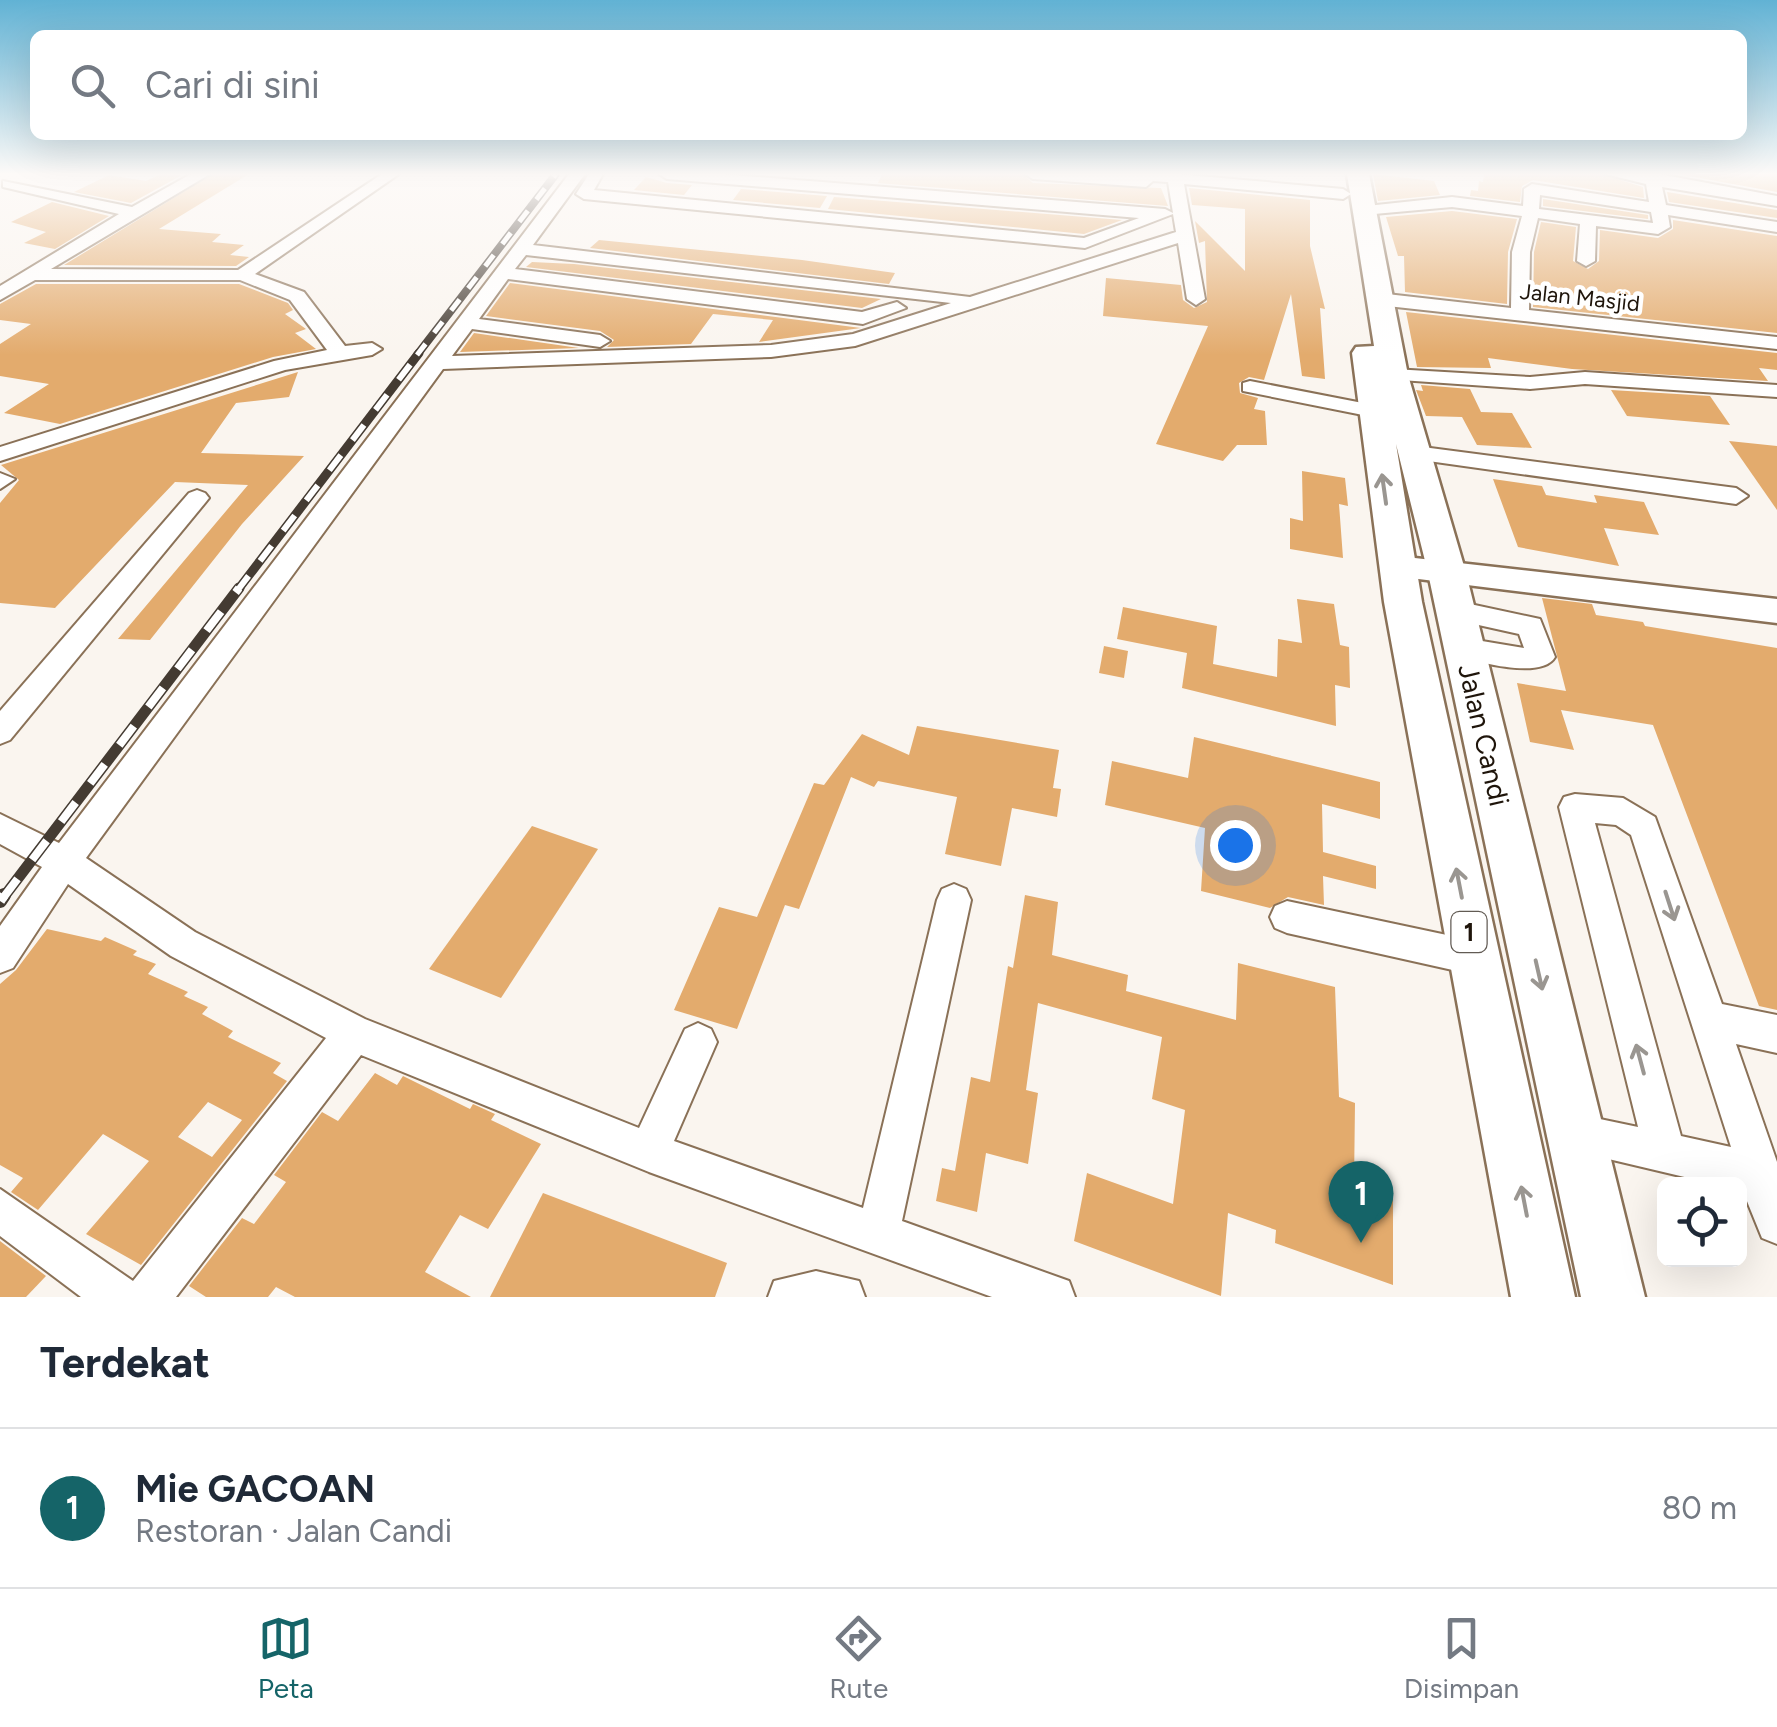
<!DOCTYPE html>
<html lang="id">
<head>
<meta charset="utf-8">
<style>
	:root { --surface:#fff; --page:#f2f2f3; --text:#1f2937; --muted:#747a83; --line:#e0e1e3; --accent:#156468 }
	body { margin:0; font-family:Figtree,sans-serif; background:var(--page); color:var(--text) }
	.controls { position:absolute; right:30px; bottom:30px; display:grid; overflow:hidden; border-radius:15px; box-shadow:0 10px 40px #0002 }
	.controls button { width:90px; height:90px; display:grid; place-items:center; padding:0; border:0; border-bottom:2px solid var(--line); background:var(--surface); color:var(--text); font:50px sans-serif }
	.you { position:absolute; left:1235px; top:845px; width:35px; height:35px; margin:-25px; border:8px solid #fff; border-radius:50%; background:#1a73e8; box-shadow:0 0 0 15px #1a73e833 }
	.badge { display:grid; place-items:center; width:65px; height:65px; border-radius:50%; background:var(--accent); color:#fff; font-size:32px; font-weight:700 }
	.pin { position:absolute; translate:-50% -82px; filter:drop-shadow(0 2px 5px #0008) }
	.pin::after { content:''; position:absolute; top:52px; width:35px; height:30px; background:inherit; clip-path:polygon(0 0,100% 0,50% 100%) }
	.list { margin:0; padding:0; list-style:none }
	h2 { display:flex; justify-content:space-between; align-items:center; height:130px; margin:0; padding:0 40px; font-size:42px }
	h2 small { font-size:32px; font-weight:400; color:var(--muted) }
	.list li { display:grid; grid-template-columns:65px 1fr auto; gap:30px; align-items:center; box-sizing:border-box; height:160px; padding:0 40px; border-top:2px solid var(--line) }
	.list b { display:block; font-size:38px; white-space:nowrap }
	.list p { margin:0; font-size:32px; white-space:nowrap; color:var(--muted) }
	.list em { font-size:32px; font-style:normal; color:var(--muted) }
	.icon { flex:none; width:55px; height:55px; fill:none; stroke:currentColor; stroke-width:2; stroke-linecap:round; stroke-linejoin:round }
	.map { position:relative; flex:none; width:1777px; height:1297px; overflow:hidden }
	.search { position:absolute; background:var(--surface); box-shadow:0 10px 40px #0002; left:30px; right:30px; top:30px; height:110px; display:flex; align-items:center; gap:25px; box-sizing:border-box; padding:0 35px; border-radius:15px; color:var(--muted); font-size:38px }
	.sheet { height:290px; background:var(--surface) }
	nav { display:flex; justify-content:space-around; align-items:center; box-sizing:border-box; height:140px; border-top:2px solid var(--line); background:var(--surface); font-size:28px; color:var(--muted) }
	nav a { display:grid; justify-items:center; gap:5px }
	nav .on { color:var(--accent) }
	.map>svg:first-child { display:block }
</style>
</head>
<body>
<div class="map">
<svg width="1777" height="1297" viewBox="0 0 1777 1297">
	<rect width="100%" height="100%" fill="#faf5ef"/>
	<g fill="#e3ab6d" fill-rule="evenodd">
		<path d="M161 174 182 175 131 203 74 192 109 175 146 181Z"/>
		<path d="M213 174H249L159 229 221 234 212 242 244 245 230 255 249 257 236 266 64 265Z"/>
		<path d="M882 174H1022L1033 183 1161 188 1168 206 878 183Z"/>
		<path d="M1373 174 1434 181 1440 195 1378 201Z"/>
		<path d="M1484 174H1601L1643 187 1644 198 1533 180 1522 186 1520 202 1470 196 1471 190 1478 191 1479 181 1483 182Z"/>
		<path d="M1678 174H1777V192Z"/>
		<path d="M646 177 667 183 692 185 684 195 634 190Z"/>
		<path d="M1189 188 1310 200V246L1325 309 1320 308 1325 379 1302 376 1291 294 1264 380 1249 377 1239 383 1240 393 1258 398 1254 409 1265 411 1267 445H1237L1223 461 1156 444 1208 326 1103 316 1106 278 1181 285 1183 300 1194 308 1207 302 1205 241 1199 243 1195 221 1245 271V209L1192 205Z"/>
		<path d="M741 189 827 196 820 208 733 200Z"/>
		<path d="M1667 192 1777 210V218L1669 202Z"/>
		<path d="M834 197 1122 220 1084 234 828 209Z"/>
		<path d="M1543 199 1648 215V219L1543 206Z"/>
		<path d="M52 202 109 216 55 249 24 243 46 232 11 222Z"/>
		<path d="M1452 211 1517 219 1508 252 1507 304 1405 292 1404 256H1398L1386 217Z"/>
		<path d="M1673 220 1777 236V333L1533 307 1534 252 1541 222 1576 227 1573 261 1588 269 1599 261 1600 230 1658 238 1673 229Z"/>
		<path d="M599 240 802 260 895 273 889 284 590 248Z"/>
		<path d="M532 262 574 264 881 299 862 308 526 267Z"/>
		<path d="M510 283 861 328 759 342 773 320 713 314 691 344 607 347 614 340 600 331 486 316Z"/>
		<path d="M36 284H239L288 303 293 310 285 314 306 329 295 333 316 349 273 357 60 424 4 413 49 384 0 376V344L31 324 0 320V304Z"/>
		<path d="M1406 312 1777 353V370L1759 368 1768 381 1572 369 1488 358 1491 368 1417 367Z"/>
		<path d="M474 333 579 348 460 352Z"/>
		<path d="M298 372 289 397 236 403 201 453 304 456 242 524 150 640 118 639 248 485 175 482 55 608 0 603V503L19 480 1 465Z"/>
		<path d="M1421 385 1470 389 1481 412 1512 413 1532 448 1477 445 1462 417 1426 416 1416 390 1423 391Z"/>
		<path d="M1611 390 1710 396 1730 425 1627 416Z"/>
		<path d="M1729 441 1777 446V510Z"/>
		<path d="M1302 471 1345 478 1348 506 1339 504 1343 558 1290 549V518L1303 521Z"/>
		<path d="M1493 479 1542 486 1546 495 1597 503 1594 495 1644 502 1659 535 1604 528 1619 566 1518 547Z"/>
		<path d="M1542 598 1592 604 1596 615 1643 622 1645 626 1777 648V1010L1759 1006 1653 725 1561 710 1574 750 1530 742 1517 683 1566 691Z"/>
		<path d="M1297 599 1334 604 1340 645 1349 647 1350 688 1335 685 1336 726 1182 688 1187 653 1117 639 1123 607 1217 626 1213 664 1277 677 1278 639 1302 643Z"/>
		<path d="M1104 646 1128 651 1124 678 1099 673Z"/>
		<path d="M917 726 1059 750 1053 788 1061 789 1057 817 1012 808 1001 866 945 854 957 797 878 781 874 787 851 777 799 909 785 905 737 1029 674 1010 719 907 757 917 814 783 824 785 862 734 909 755Z"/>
		<path d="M1194 737 1380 782V819L1322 804 1323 852 1376 866V889L1323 876 1324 905 1288 897 1270 908 1201 891 1205 828 1105 805 1112 761 1188 778Z"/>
		<path d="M532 826 598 849 501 998 429 969Z"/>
		<path d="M1025 895 1058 902 1052 955 1128 975 1126 991 1236 1020 1238 963 1335 987 1339 1097 1355 1103 1354 1185 1393 1198V1285L1275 1243 1276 1230 1228 1213 1221 1296 1074 1241 1087 1173 1173 1204 1185 1110 1152 1099 1162 1037 1038 1003 1026 1090 1038 1093 1028 1164 986 1153 977 1212 936 1201 942 1168 955 1171 971 1077 990 1082 1008 966 1013 968Z"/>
		<path d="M47 929 101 941 105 937 137 951 133 955 156 964 148 974 188 992 184 996 208 1007 202 1014 233 1031 228 1037 281 1063 273 1073 287 1081 141 1265 86 1234 149 1161 103 1134 38 1210 11 1192 23 1178 0 1165V984L16 970ZM208 1102 242 1120 212 1157 178 1137Z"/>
		<path d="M375 1073 397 1085 403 1076 470 1109 473 1104 495 1114 491 1120 541 1144 488 1229 460 1215 425 1272 471 1297H295L276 1287 268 1297H206L189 1286 242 1218 254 1224 286 1182 274 1175 322 1112 338 1121Z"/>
		<path d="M543 1193 727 1263 715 1297H490Z"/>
		<path d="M0 1241 46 1276 26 1297H0Z"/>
	</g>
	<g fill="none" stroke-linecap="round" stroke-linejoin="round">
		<defs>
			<g id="minor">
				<path d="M191 174H210L51 269 238 270 382 174H399L255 274 304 292 345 346 372 343 382 349 372 355 285 370 0 461V447L274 361 327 350 290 300 240 280H35L0 300V286L119 214 3 187V181L132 207Z"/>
				<path d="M569 174H585L533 245 970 297 1176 232 1173 214 1085 248 584 199 576 194 589 174H603L594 190 1084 238 1139 218 667 179 659 174H721L1165 209 1173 213 1168 182 1153 181 1146 187 1033 179 1025 174H1177L1343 189 1351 194 1343 199 1184 184 1205 299 1196 305 1187 299 1178 243 855 346 771 357 443 369 86 858 195 932 365 1019 639 1128 685 1029 698 1023 711 1029 717 1042 674 1141 863 1208 937 900 942 889 954 884 966 889 971 900 902 1221 1069 1281 1075 1297H992L649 1172 361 1055 176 1297H81L0 1236V1189L133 1281 326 1038 171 956 68 884 13 968 0 973V926L42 867 0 844V814L59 843ZM526 255 951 303 853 334 771 345 452 356 472 329 600 347 610 341 600 335 479 319 508 279 863 324 906 308 897 302 862 312 515 269Z"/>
				<path d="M1605 174H1659L1777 196V206L1662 187 1666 205 1777 222V232L1668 215 1670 227 1658 234 1596 226 1595 261 1586 266 1577 261 1580 224 1538 218 1530 252 1529 310 1777 337V349L1378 305 1369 299 1378 293 1511 308 1512 252 1522 216 1452 207 1363 215 1357 213V207L1452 197 1523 206 1524 189 1532 184 1649 202 1646 184ZM1540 195 1651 212 1653 223 1539 209Z"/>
				<path d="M1393 369 1530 377 1585 372 1777 385V397L1585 384 1530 389 1386 379 1383 375Z"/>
				<path d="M1250 381 1373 405 1384 411 1373 417 1243 391V383Z"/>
				<path d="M1415 446 1736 488 1748 496 1736 504 1407 458V448Z"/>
				<path d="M0 473 15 479 0 489Z"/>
				<path d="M197 490 205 493 209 498 205 503 10 740 0 744V711L189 493Z"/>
				<path d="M1456 601 1540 619 1555 657C1542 680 1477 662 1454 655L1450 648 1464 638 1524 648 1519 634 1447 618 1443 611 1447 604Z"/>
				<path d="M1575 794 1623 798 1655 817 1722 1004 1777 1015V1053L1736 1044 1777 1162V1244L1762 1238 1740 1184H1714L1562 1148 1556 1134 1562 1120 1576 1114 1638 1127 1559 807 1564 797ZM1595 823 1616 825 1631 835 1731 1147 1681 1136Z"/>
				<path d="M1287 901 1475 941 1488 946 1493 958 1488 970 1475 975 1287 933 1275 928 1270 917 1275 906Z"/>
				<path d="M816 1271 859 1281 865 1297H768L774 1281Z"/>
			</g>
			<path id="major" d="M1397 556 1777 599V623L1386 575 1381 567 1386 559Z"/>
			<path id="highway" d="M1347 174H1369L1408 375 1466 573 1645 1297H1581L1428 573 1396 444 1422 602 1575 1297H1511L1384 602 1352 353 1356 347 1374 346Z"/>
		</defs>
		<use href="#minor" stroke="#8a7157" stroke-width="4"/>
		<use href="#major" stroke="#8a7157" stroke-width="5"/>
		<use href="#highway" stroke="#8a7157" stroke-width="5"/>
		<use href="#minor" fill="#fff" fill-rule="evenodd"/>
		<use href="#major" fill="#fff" fill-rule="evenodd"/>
		<use href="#highway" fill="#fff" fill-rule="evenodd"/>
		<defs>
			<path id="rail-far3" d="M417 355 556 174"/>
			<path id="rail-far2" d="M237 591 419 353"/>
			<path id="rail-far1" d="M3 898 239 588"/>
			<path id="rail" d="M0 901 4 895"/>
		</defs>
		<use href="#rail-far3" stroke="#443b32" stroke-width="8"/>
		<use href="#rail-far2" stroke="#443b32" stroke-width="9"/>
		<use href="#rail-far1" stroke="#443b32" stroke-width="11"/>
		<use href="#rail" stroke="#443b32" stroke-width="14"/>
		<use href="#rail-far3" stroke="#fff" stroke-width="5" stroke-dasharray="14" stroke-linecap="butt"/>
		<use href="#rail-far2" stroke="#fff" stroke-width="6" stroke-dasharray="19" stroke-linecap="butt"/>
		<use href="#rail-far1" stroke="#fff" stroke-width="8" stroke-dasharray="24" stroke-linecap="butt"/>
		<use href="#rail" stroke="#fff" stroke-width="10" stroke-dasharray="31" stroke-linecap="butt"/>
	</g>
	<defs><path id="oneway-shaft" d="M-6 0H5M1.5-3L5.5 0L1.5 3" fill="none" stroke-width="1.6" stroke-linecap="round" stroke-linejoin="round" transform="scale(2.5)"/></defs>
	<g stroke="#9a9691">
		<use href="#oneway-shaft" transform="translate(1384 489) rotate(-98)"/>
		<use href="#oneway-shaft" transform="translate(1459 883) rotate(-101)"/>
		<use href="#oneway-shaft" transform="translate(1670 906) rotate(72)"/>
		<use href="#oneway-shaft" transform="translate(1539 975) rotate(77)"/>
		<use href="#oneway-shaft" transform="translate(1640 1059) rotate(-105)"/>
		<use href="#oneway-shaft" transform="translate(1524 1201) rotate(-101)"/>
	</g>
	<linearGradient id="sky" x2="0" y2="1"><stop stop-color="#61b2d4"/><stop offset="0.49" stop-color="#fdfaf8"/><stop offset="1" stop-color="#fdfaf8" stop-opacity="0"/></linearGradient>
	<rect width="1777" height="355" fill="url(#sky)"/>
	<g text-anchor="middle" stroke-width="9" stroke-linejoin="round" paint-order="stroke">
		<g font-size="22" fill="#1f150b" stroke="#fff">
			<text transform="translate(1580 297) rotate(6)" y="8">Jalan Masjid</text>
		</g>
		<rect fill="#fff" stroke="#625b54" stroke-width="2.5" x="1451.5" y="912" width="35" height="40" rx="8"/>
		<g font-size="25" font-weight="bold" fill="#1f150b">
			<text x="1469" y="941">1</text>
		</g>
		<g font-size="28" fill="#1f150b" stroke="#fff">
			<text transform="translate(1484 735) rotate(77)" y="10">Jalan Candi</text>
		</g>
	</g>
</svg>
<div class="controls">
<button><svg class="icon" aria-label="locate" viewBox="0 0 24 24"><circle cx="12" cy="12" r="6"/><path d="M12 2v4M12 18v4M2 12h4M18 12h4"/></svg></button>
</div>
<div class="you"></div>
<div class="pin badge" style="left:1361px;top:1243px">1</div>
<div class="search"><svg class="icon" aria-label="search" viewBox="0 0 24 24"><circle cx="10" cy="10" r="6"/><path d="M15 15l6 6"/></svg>Cari di sini</div>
</div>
<section class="sheet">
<h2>Terdekat<small></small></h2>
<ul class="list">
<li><span class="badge">1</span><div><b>Mie GACOAN</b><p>Restoran · Jalan Candi</p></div><em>80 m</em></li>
</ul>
</section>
<nav>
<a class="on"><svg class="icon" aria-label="map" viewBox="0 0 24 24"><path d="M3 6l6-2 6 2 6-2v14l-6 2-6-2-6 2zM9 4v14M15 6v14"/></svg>Peta</a>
<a><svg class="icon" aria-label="directions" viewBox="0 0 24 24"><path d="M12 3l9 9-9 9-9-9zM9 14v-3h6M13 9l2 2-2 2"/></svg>Rute</a>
<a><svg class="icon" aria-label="saved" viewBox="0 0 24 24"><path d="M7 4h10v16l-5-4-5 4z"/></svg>Disimpan</a>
</nav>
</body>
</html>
